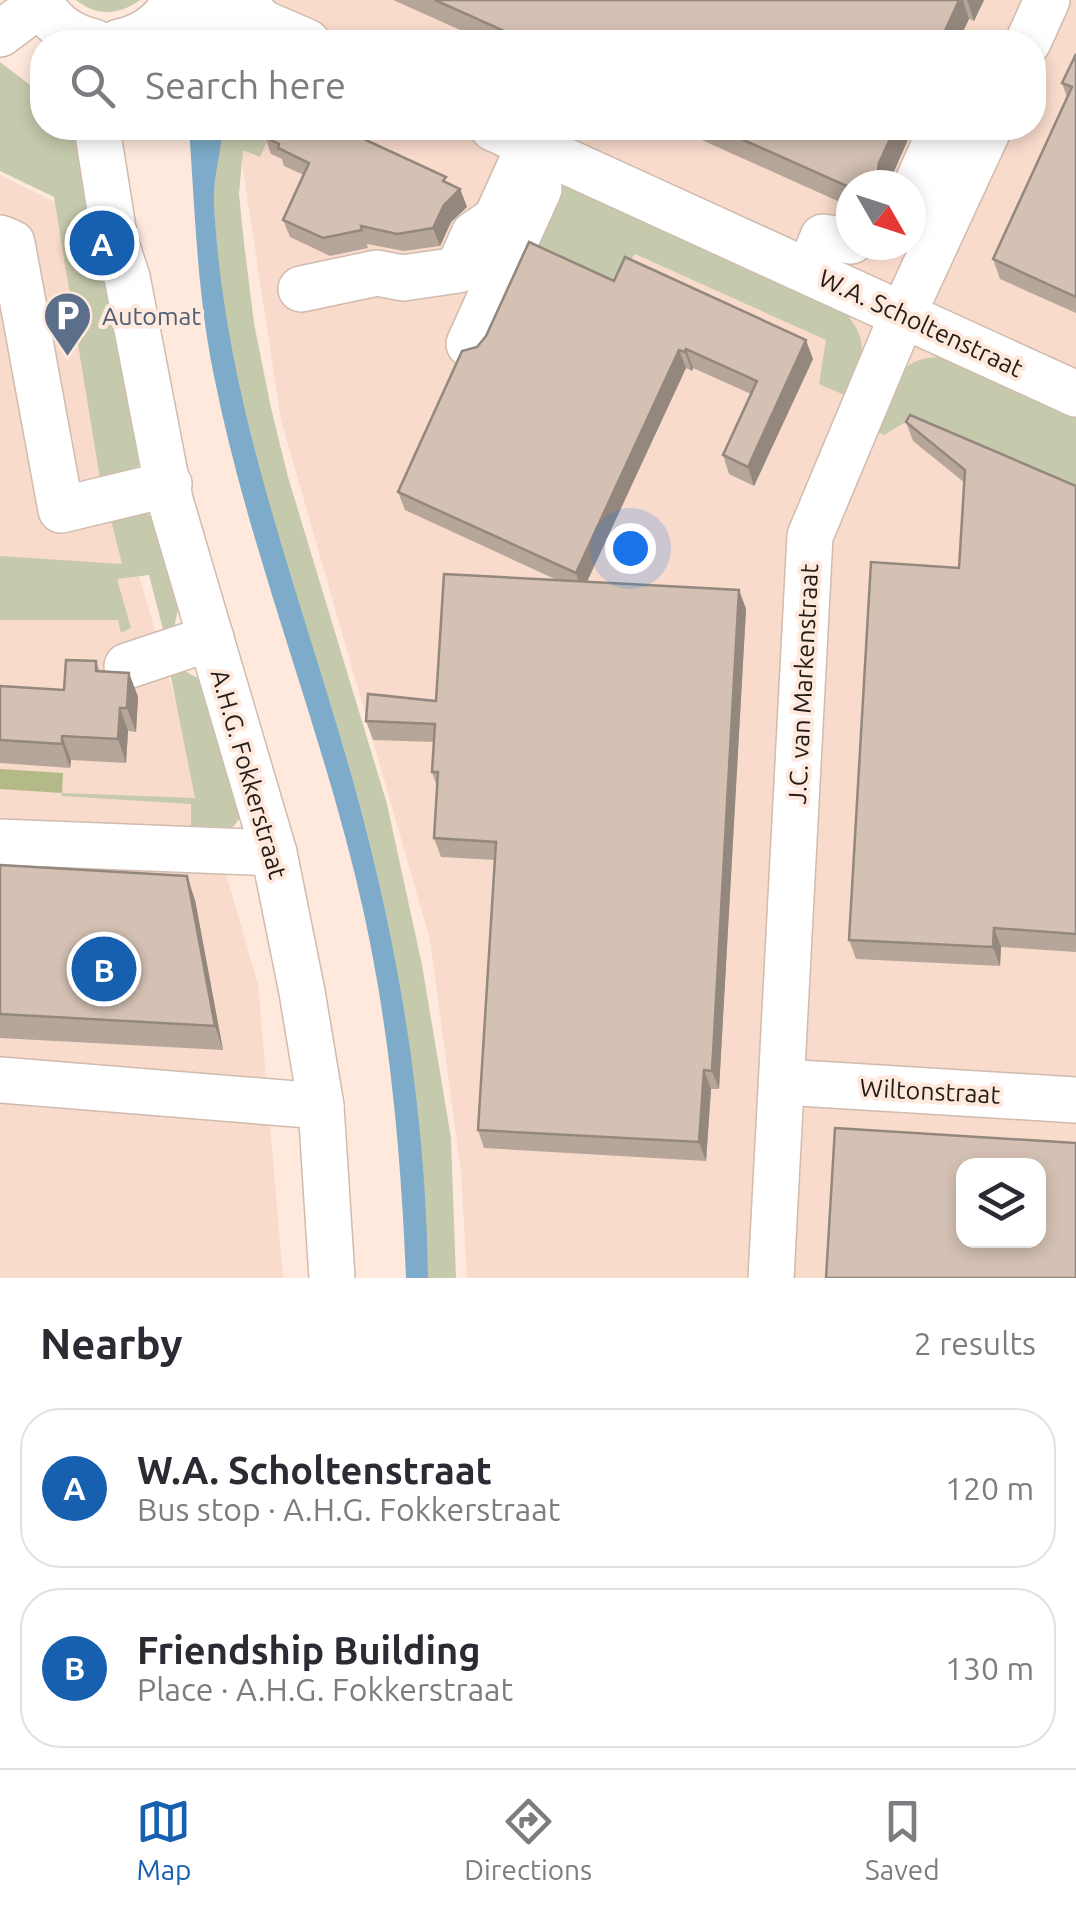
<!DOCTYPE html>
<html lang="en">
<head>
<meta charset="utf-8">
<style>
	:root { --surface:#fff; --page:#f2f2f3; --text:#2b2b33; --muted:#7c7c81; --line:#e1e1e2; --accent:#175faf }
	body { margin:0; font-family:Ubuntu,sans-serif; background:var(--page); color:var(--text) }
	.controls { position:absolute; right:30px; bottom:30px; display:grid; overflow:hidden; border-radius:20px; box-shadow:0 5px 15px #0003 }
	.controls button { width:90px; height:90px; display:grid; place-items:center; padding:0; border:0; border-bottom:2px solid var(--line); background:var(--surface); color:var(--text); font:50px sans-serif }
	.compass { position:absolute; left:836px; top:170px; width:90px; height:90px; border-radius:50%; background:var(--surface); box-shadow:0 5px 15px #0003; rotate:129deg }
	.you { position:absolute; left:630px; top:548px; width:35px; height:35px; margin:-25px; border:8px solid #fff; border-radius:50%; background:#1a73e8; box-shadow:0 0 0 15px #1a73e833 }
	.badge { display:grid; place-items:center; width:65px; height:65px; border-radius:50%; background:var(--accent); color:#fff; font-size:32px; font-weight:700 }
	.pin { position:absolute; translate:-50% -50%; border:5px solid #fff; box-shadow:0 2px 10px #0006 }
	.list { margin:0; padding:0; list-style:none }
	h2 { display:flex; justify-content:space-between; align-items:center; height:130px; margin:0; padding:0 40px; font-size:42px }
	h2 small { font-size:32px; font-weight:400; color:var(--muted) }
	.list li { display:grid; grid-template-columns:65px 1fr auto; gap:30px; align-items:center; box-sizing:border-box; height:160px; margin:0 20px 20px; padding:0 20px; border:2px solid var(--line); border-radius:40px }
	.list b { display:block; font-size:38px; white-space:nowrap }
	.list p { margin:0; font-size:32px; white-space:nowrap; color:var(--muted) }
	.list em { font-size:32px; font-style:normal; color:var(--muted) }
	.icon { flex:none; width:55px; height:55px; fill:none; stroke:currentColor; stroke-width:2; stroke-linecap:round; stroke-linejoin:round }
	.map { position:relative; flex:none; width:1076px; height:1278px; overflow:hidden }
	.search { position:absolute; background:var(--surface); box-shadow:0 5px 15px #0003; left:30px; right:30px; top:30px; height:110px; display:flex; align-items:center; gap:25px; box-sizing:border-box; padding:0 35px; border-radius:40px; color:var(--muted); font-size:38px }
	.sheet { height:490px; background:var(--surface) }
	nav { display:flex; justify-content:space-around; align-items:center; box-sizing:border-box; height:140px; border-top:2px solid var(--line); background:var(--surface); font-size:28px; color:var(--muted) }
	nav a { display:grid; justify-items:center; gap:5px }
	nav .on { color:var(--accent) }
	.map>svg:first-child { display:block }
</style>
</head>
<body>
<div class="map">
<svg width="1076" height="1278" viewBox="0 0 1076 1278">
	<rect width="100%" height="100%" fill="#ffe9dd"/>
	<g fill="#f8dbcb" fill-rule="evenodd">
		<path d="M247 0H1076V1278H467L461 1173 430 940 281 420 241 157 242 128H1034V42H245ZM851 185H911V245H851ZM964 1166H1038V1240H964Z"/>
		<path d="M0 175 59 204 91 410 258 984 283 1278H0Z"/>
	</g>
	<g fill="#c6caac">
		<path d="M76 0H140C119 15 97 17 76 0Z"/>
		<path d="M0 62 42 94V128H77L140 463 134 473 101 485 54 197 0 171Z"/>
		<path d="M222 128H273L260 157 243 150 239 194 244 243 254 323 271 408 288 477 387 804 422 965 451 1138 456 1278H428C422 1118 402 960 360 806 306 607 222 411 214 202 214 190 213 176 215 164 217 151 222 141 222 128Z"/>
		<path d="M559 182 847 315C872 343 860 365 849 397L819 384 826 340 635 254 605 292 522 255Z"/>
		<path d="M942 357 1076 417V487L912 418 884 435 871 429C889 393 894 356 942 357Z"/>
		<path d="M142 509 157 522 179 604 174 628 166 641 149 575 117 579 131 628 121 633 118 620H0V556L122 564 110 516Z"/>
		<path d="M183 670 203 681 240 818 230 831 191 829V804L62 796V793L195 798 170 672Z"/>
	</g>
	<path fill="#b4b988" d="M0 769 63 773 62 793 0 789Z"/>
	<path fill="#7dabc9" d="M189 128H222C222 153 213 173 214 202 224 411 306 606 360 806 401 959 426 1119 428 1278H406C401 1154 390 1031 363 909 323 729 250 557 214 376 197 294 195 211 189 128Z"/>
	<g fill="none" stroke-linecap="round" stroke-linejoin="round">
		<defs>
			<g id="minor">
				<path d="M39 0C51 23 69 36 94 42"/>
				<path d="M241 2 263 23 307 42"/>
				<path d="M172 7C203 9 231 22 263 23"/>
				<path d="M0 34 40 4"/>
				<path d="M119 42C144 37 164 23 175 0"/>
				<path d="M1028 42 1047 0"/>
				<path d="M97 128 115 241 127 277 170 500 274 853 302 992 321 1106 332 1278"/>
				<path d="M493 128 1076 394"/>
				<path d="M911 197 942 128"/>
				<path d="M0 238 12 243 61 510 169 484"/>
				<path d="M809 271 823 237 851 241"/>
				<path d="M301 289 377 273 403 278 458 270 474 234 496 219 530 144"/>
				<path d="M469 344 539 189"/>
				<path d="M127 666 211 638"/>
				<path d="M0 842 274 853"/>
				<path d="M0 1080 321 1106"/>
				<path d="M783 1082 1076 1100"/>
				<path d="M771 1278 810 536 903 314 989 128"/>
			</g>
		</defs>
		<use href="#minor" stroke="#d0bbaf" stroke-width="48"/>
		<use href="#minor" stroke="#fff" stroke-width="45"/>
	</g>
	<g fill="#b6a69a">
		<path d="M393 0H984L974 21 969 19 958 42H487Z"/>
		<path d="M1076 54V313L1000 279 993 259 1067 97 1062 83Z"/>
		<path d="M675 128H913L888 185H851V207Z"/>
		<path d="M265 137 448 184 460 189 467 207 451 222 440 246 404 251 367 244 368 248 330 256 290 237 283 220 304 175 284 166 282 159 271 154Z"/>
		<path d="M614 281 813 359 754 486 729 474 723 455 751 394 693 368 692 371 686 368 587 582 739 590 746 609 719 1089H711L706 1161 484 1148 478 1130 495 860 441 857 434 838 437 787 432 772 434 742 373 740 366 721 436 701 557 580 405 510 398 492 477 347Z"/>
		<path d="M906 422 1076 486V952L1001 947 1000 966 856 959 849 940 959 568 965 483 913 441Z"/>
		<path d="M96 661 100 672 129 673 138 697 136 732 128 731 126 763 71 760 70 768 0 763V686L64 690Z"/>
		<path d="M0 865 195 900 223 1050 0 1038Z"/>
	</g>
	<g fill="#94877d">
		<path d="M959 0H963L969 19 958 42H940Z"/>
		<path d="M967 0H984L974 21Z"/>
		<path d="M895 128H913L888 185H874L879 163Z"/>
		<path d="M460 189 467 207 451 222 440 246 433 228 444 205Z"/>
		<path d="M806 340 813 359 754 486 748 467Z"/>
		<path d="M686 349 693 368 692 371 685 352Z"/>
		<path d="M679 350 686 368 582 592 576 573Z"/>
		<path d="M739 590 746 609 719 1089 712 1071Z"/>
		<path d="M129 673 138 697 136 732 127 708Z"/>
		<path d="M120 708 128 731 126 763 118 739Z"/>
		<path d="M62 736 71 760 70 768 62 744Z"/>
		<path d="M187 876 195 900 223 1050 215 1026Z"/>
		<path d="M994 928 1001 947 1000 966 993 947Z"/>
		<path d="M704 1070 711 1089 706 1161 699 1142Z"/>
	</g>
	<g fill="#d4c1b3" stroke="#94877d" stroke-width="2.5" fill-rule="evenodd">
		<path d="M435 0H959L940 42H529Z"/>
		<path d="M1076 54V297L993 259 1072 87 1062 83Z"/>
		<path d="M269 128H340L446 177 443 181 460 189 444 205 433 228 397 234 361 226 362 230 323 238 283 220 309 163 278 148 279 144 265 137Z"/>
		<path d="M717 128H895L879 163 877 178 874 185H851V188Z"/>
		<path d="M529 242 614 281 625 257 806 340 748 467 723 455 757 381 686 349 685 352 679 350 576 573 398 492 462 351 477 347 486 336Z"/>
		<path d="M910 415 1076 486V934L994 928 993 947 849 940 871 562 959 568 965 470 906 422Z"/>
		<path d="M444 574 739 590 712 1071 704 1070 699 1142 478 1130 496 842 434 838 438 772H432L435 724 366 721 368 694 436 701Z"/>
		<path d="M66 660 96 661V671L129 673 127 708H120L118 739 62 736V744L0 740V686L64 690Z"/>
		<path d="M0 865 187 876 215 1026 0 1014Z"/>
		<path d="M835 1128 1076 1143V1278H826ZM964 1166H1038V1240H964Z"/>
	</g>
	<defs>
		<symbol id="parking-pin" viewBox="-11 -11 22 30"><path d="M0 17L-7.5 6A9.5 9.5 0 1 1 7.5 6Z" fill="#5c6f8a" stroke="#ffe9dd"/><path d="M-3.5-5.5H1a3.5 3.5 0 0 1 0 7H-1V5.5H-3.5ZM-1-3.4V-.6H.8a1.4 1.4 0 0 0 0-2.8Z" fill="#fff"/></symbol>
	</defs>
	<g fill-rule="evenodd">
		<use href="#parking-pin" x="40" y="288" width="55" height="75"/>
	</g>
	<g text-anchor="middle" stroke-width="8" stroke-linejoin="round" paint-order="stroke">
		<g font-size="25" fill="#4e5e75" stroke="#ffe9dd" text-anchor="start">
			<text x="102" y="325">Automat</text>
		</g>
		<g font-size="25" fill="#241d18" stroke="#ffe9dd">
			<text transform="translate(921 323) rotate(25)" y="9">W.A. Scholtenstraat</text>
			<text transform="translate(803 684) rotate(-87)" y="9">J.C. van Markenstraat</text>
			<text transform="translate(249 774) rotate(74)" y="9">A.H.G. Fokkerstraat</text>
			<text transform="translate(930 1091) rotate(3)" y="9">Wiltonstraat</text>
		</g>
	</g>
</svg>
<div class="controls">
<button><svg class="icon" aria-label="layers" viewBox="0 0 24 24"><path d="M12 4l9 5-9 5-9-5zM3 14l9 5 9-5"/></svg></button>
</div>
<svg class="compass" viewBox="-18 -18 36 36"><path d="M0-13l5 13h-10z" fill="#e53935"/><path d="M0 13l5-13h-10z" fill="#7c7c81"/></svg>
<div class="you"></div>
<div class="pin badge" style="left:102px;top:243px">A</div>
<div class="pin badge" style="left:104px;top:969px">B</div>
<div class="search"><svg class="icon" aria-label="search" viewBox="0 0 24 24"><circle cx="10" cy="10" r="6"/><path d="M15 15l6 6"/></svg>Search here</div>
</div>
<section class="sheet">
<h2>Nearby<small>2 results</small></h2>
<ul class="list">
<li><span class="badge">A</span><div><b>W.A. Scholtenstraat</b><p>Bus stop · A.H.G. Fokkerstraat</p></div><em>120 m</em></li>
<li><span class="badge">B</span><div><b>Friendship Building</b><p>Place · A.H.G. Fokkerstraat</p></div><em>130 m</em></li>
</ul>
</section>
<nav>
<a class="on"><svg class="icon" aria-label="map" viewBox="0 0 24 24"><path d="M3 6l6-2 6 2 6-2v14l-6 2-6-2-6 2zM9 4v14M15 6v14"/></svg>Map</a>
<a><svg class="icon" aria-label="directions" viewBox="0 0 24 24"><path d="M12 3l9 9-9 9-9-9zM9 14v-3h6M13 9l2 2-2 2"/></svg>Directions</a>
<a><svg class="icon" aria-label="saved" viewBox="0 0 24 24"><path d="M7 4h10v16l-5-4-5 4z"/></svg>Saved</a>
</nav>
</body>
</html>
